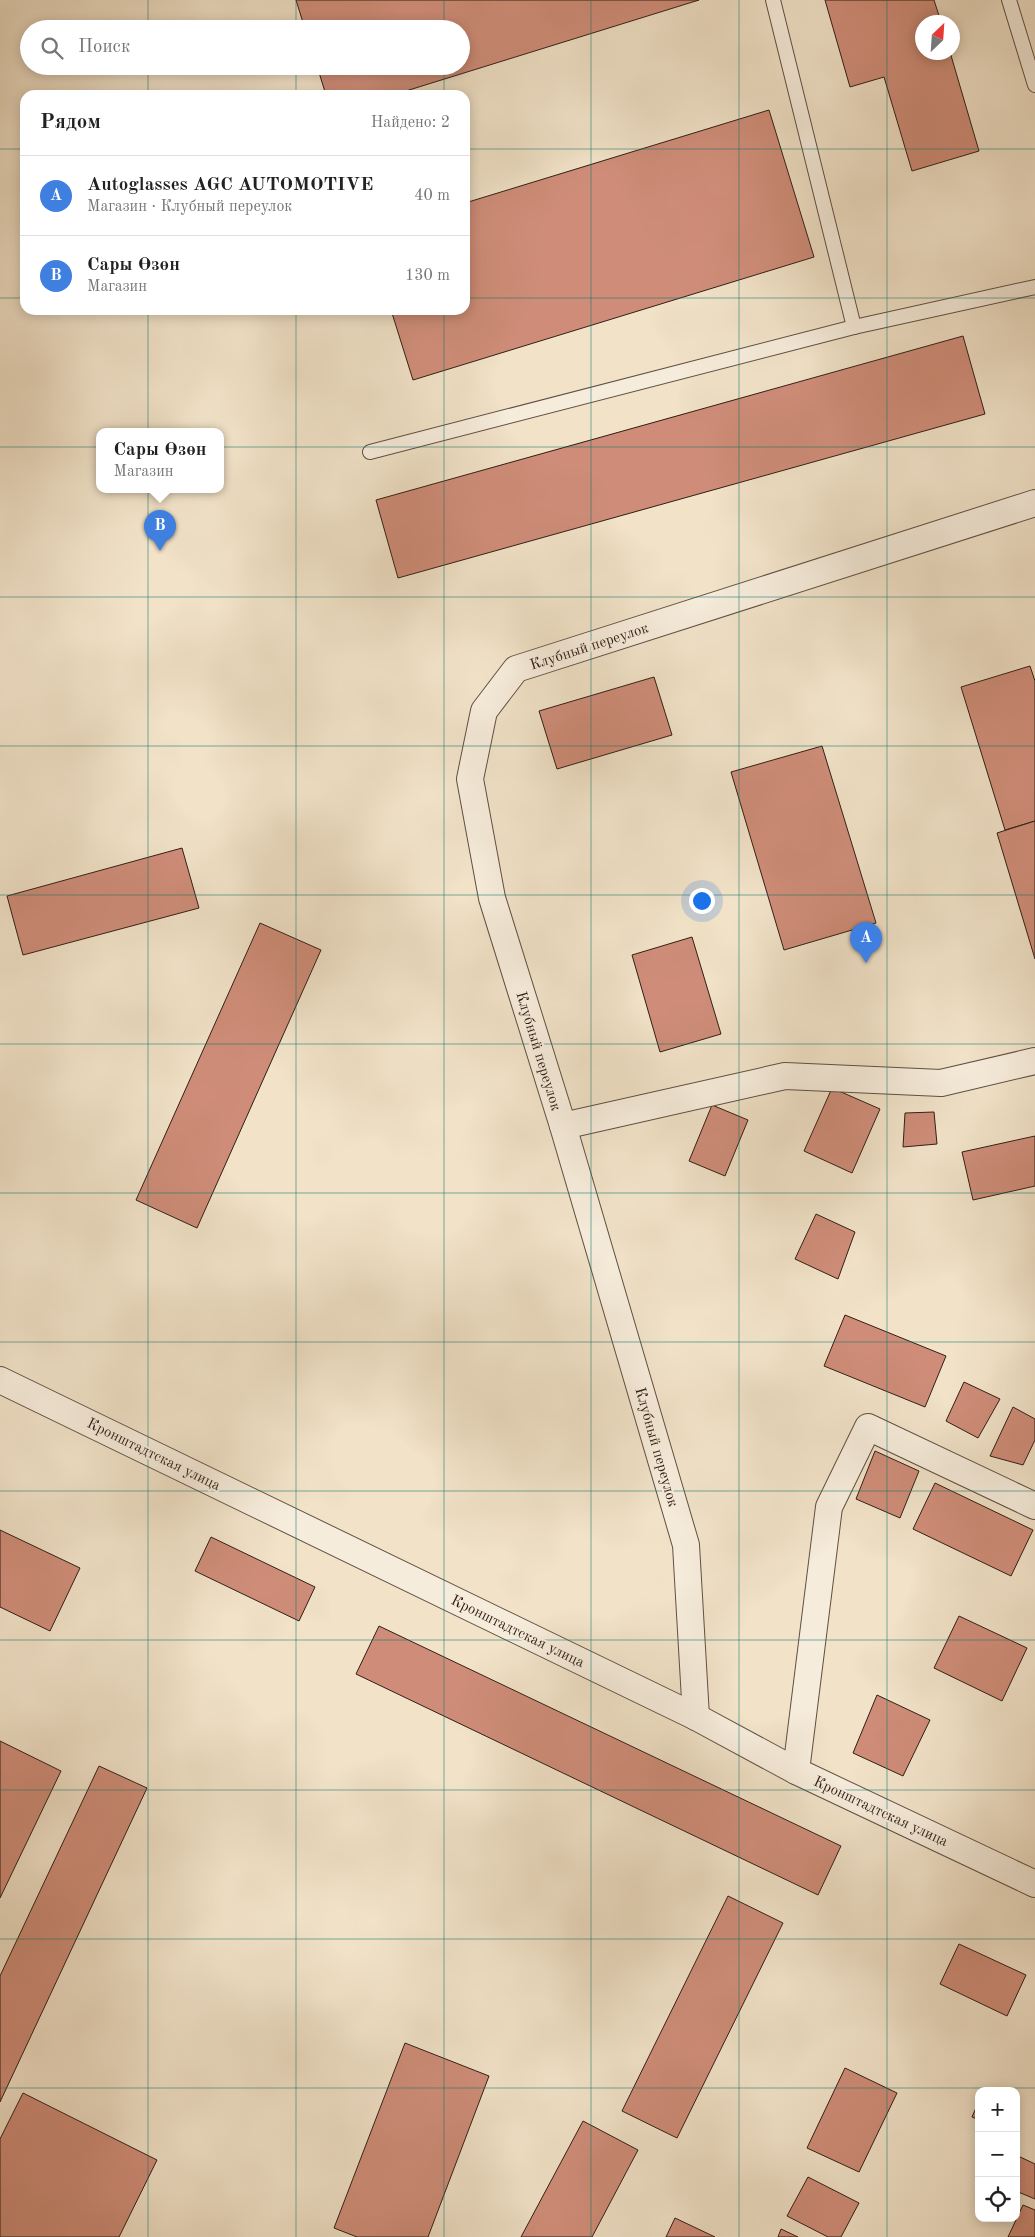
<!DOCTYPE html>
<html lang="ru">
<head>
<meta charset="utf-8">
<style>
	:root { --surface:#fff; --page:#f6f6f6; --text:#222; --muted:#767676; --line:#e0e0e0; --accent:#7c3aed }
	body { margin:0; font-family:"Old Standard TT",serif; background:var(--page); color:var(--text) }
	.controls { position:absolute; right:15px; bottom:15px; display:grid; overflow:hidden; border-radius:10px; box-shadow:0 2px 12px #0003 }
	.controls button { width:45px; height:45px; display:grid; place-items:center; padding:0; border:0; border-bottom:1px solid var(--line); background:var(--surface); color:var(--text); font:25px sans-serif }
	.compass { position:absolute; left:915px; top:15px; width:45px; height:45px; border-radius:50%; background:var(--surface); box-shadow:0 2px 12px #0003; rotate:25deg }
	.you { position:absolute; left:701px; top:900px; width:18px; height:18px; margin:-12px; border:4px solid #fff; border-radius:50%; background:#1a73e8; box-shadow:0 0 0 8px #1a73e833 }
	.badge { display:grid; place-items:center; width:32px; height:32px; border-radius:50%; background:var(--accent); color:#fff; font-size:16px; font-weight:700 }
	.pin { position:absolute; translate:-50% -41px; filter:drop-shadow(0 1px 2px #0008) }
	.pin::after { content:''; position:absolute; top:26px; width:18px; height:15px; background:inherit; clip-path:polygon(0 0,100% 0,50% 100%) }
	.popup { position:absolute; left:96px; top:428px; width:128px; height:65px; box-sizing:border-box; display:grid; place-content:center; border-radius:10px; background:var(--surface); filter:drop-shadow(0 1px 4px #0005); font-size:16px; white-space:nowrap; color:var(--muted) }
	.popup b { font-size:19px; color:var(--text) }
	.popup::after { content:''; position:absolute; left:50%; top:100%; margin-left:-10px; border:10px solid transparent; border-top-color:var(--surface) }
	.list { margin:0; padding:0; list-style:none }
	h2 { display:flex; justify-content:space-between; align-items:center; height:65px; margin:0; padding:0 20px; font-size:21px }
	h2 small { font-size:16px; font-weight:400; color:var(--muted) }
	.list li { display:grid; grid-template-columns:32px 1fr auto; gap:15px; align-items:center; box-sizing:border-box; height:80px; padding:0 20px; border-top:1px solid var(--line) }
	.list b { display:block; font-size:19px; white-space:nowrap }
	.list p { margin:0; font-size:16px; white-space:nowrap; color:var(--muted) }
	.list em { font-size:16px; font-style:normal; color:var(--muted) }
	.icon { flex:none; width:28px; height:28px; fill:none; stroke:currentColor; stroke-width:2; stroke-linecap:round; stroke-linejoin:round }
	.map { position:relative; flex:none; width:1035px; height:2237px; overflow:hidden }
	.search { position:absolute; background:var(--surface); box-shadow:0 2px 12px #0003; left:20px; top:20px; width:450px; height:55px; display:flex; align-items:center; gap:12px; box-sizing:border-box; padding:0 18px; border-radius:28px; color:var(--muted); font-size:19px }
	.panel { position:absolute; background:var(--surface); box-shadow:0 2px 12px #0003; left:20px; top:90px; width:450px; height:225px; border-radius:15px }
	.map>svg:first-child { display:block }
</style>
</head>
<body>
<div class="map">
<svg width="1035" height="2237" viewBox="0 0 1035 2237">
	<rect width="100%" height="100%" fill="#f1e2c8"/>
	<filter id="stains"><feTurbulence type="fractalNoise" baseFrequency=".004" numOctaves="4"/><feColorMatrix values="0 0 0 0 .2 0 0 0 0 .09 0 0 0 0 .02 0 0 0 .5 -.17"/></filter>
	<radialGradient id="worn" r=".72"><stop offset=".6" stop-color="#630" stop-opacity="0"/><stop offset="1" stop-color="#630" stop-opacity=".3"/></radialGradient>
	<g fill="#cf8d79" stroke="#301e15">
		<path d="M296 0H699L393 95H326L317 66H461V29H305Z"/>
		<path d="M825 0H934L941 22H922V52H950L979 151 912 171 884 77 850 87Z"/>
		<path d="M769 110 814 257 413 380 391 310H465V203Z"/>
		<path d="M963 336 985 414 398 578 376 500Z"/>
		<path d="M1030 666 1035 681V821L1005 830 961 687Z"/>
		<path d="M654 677 672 735 557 769 539 711Z"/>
		<path d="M822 746 876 923 784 950 731 772Z"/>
		<path d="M1035 821V959L997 833Z"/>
		<path d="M182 848 199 908 23 955 7 896Z"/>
		<path d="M260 923 321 950 197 1228 136 1200Z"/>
		<path d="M692 937 721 1034 660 1052 632 955Z"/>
		<path d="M832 1088 880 1109 852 1173 804 1151Z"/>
		<path d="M712 1105 748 1120 725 1176 689 1161Z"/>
		<path d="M934 1112 937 1144 903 1147 905 1113Z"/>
		<path d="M1035 1136V1186L973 1200 962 1152Z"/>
		<path d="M816 1214 855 1232 838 1279 795 1259Z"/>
		<path d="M845 1315 946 1356 925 1407 824 1366Z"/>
		<path d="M964 1382 1000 1399 978 1438 946 1421Z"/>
		<path d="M1013 1407 1035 1419V1440L1023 1465 990 1456Z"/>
		<path d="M875 1451 919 1471 900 1518 856 1499Z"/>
		<path d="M935 1483 1033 1530 1011 1576 913 1529Z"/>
		<path d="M0 1530 80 1568 50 1631 0 1607Z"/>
		<path d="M211 1537 315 1587 299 1621 195 1571Z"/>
		<path d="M959 1616 1027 1648 1002 1701 934 1668Z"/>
		<path d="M379 1626 841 1846 818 1895 356 1674Z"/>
		<path d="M877 1695 930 1720 903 1776 853 1753Z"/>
		<path d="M0 1741 61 1771 0 1898Z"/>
		<path d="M99 1766 147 1788 0 2102V1976Z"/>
		<path d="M728 1896 783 1923 677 2138 622 2111Z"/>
		<path d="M959 1944 1026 1975 1007 2016 940 1984Z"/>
		<path d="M405 2043 489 2076 428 2237H357L334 2228Z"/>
		<path d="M845 2068 897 2093 859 2172 807 2148Z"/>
		<path d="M23 2093 157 2160 119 2237H0V2139Z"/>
		<path d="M979 2101V2120L972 2117Z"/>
		<path d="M583 2121 638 2150 592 2237H521Z"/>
		<path d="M1016 2155 1035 2164V2199L1016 2191Z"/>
		<path d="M808 2177 859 2203 841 2237H828L787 2216Z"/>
		<path d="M1023 2205 1035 2210V2237H1008Z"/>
		<path d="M675 2218 715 2237H666Z"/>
		<path d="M781 2229 798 2237H778Z"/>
	</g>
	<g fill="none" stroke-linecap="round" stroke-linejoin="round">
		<defs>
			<g id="lane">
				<path d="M773 0 854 327"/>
				<path d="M1009 0 1035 85"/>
				<path d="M370 452 854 327 1035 287"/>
			</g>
			<g id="street">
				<path d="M563 1126 785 1076 941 1083 1035 1061"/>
				<path d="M0 1380 696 1717 796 1771 1035 1884"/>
				<path d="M696 1717 686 1545 563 1126 492 898 470 779 484 711 516 669 1035 503"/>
				<path d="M796 1771 829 1507 868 1427 1035 1506"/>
			</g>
		</defs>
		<use href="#lane" stroke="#604f42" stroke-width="16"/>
		<use href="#street" stroke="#604f42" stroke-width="28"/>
		<use href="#lane" stroke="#f6ecdb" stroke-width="14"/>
		<use href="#street" stroke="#f6ecdb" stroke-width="26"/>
	</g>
	<path fill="none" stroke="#0f766e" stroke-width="1" stroke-opacity="0.55" d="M148 0V29M296 0V29M444 0V29M591 0V2237M739 0V2237M887 0V2237M148 66V95M296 66V95M444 66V95M0 149H25M465 149H1035M0 298H25M465 298H1035M148 310V2237M296 310V2237M444 310V2237M0 447H1035M0 597H1035M0 746H1035M0 895H1035M0 1044H1035M0 1193H1035M0 1342H1035M0 1491H1035M0 1640H1035M0 1790H1035M0 1939H1035M0 2088H1035"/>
	<g text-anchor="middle" stroke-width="4.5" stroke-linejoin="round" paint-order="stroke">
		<g font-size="15" fill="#301e15" stroke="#f6ecdb">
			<text transform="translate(589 646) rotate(-18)" y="5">Клубный переулок</text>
			<text transform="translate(539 1051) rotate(73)" y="5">Клубный переулок</text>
			<text transform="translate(657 1447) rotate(74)" y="5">Клубный переулок</text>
			<text transform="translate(154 1454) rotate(26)" y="5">Кронштадтская улица</text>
			<text transform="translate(518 1631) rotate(26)" y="5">Кронштадтская улица</text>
			<text transform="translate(881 1811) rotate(25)" y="5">Кронштадтская улица</text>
		</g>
	</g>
	<rect width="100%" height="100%" filter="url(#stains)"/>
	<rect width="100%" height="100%" fill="url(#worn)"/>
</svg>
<div class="controls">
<button>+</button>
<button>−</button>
<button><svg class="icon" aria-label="locate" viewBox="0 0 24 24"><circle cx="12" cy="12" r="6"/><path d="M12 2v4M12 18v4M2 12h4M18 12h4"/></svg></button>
</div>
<svg class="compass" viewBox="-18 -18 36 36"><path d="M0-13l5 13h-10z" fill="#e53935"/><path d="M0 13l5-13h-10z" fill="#767676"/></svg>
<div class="you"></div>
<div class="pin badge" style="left:866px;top:963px;background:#3f7fe0">A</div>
<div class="pin badge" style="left:160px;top:551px;background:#3f7fe0">B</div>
<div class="popup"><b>Сары Өзөн</b>Магазин</div>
<div class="search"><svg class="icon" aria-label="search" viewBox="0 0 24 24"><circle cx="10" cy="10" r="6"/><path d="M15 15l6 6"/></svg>Поиск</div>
<section class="panel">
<h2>Рядом<small>Найдено: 2</small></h2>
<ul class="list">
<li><span class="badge" style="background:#3f7fe0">A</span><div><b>Autoglasses AGC AUTOMOTIVE</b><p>Магазин · Клубный переулок</p></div><em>40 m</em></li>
<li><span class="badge" style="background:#3f7fe0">B</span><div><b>Сары Өзөн</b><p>Магазин</p></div><em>130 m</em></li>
</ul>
</section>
</div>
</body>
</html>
